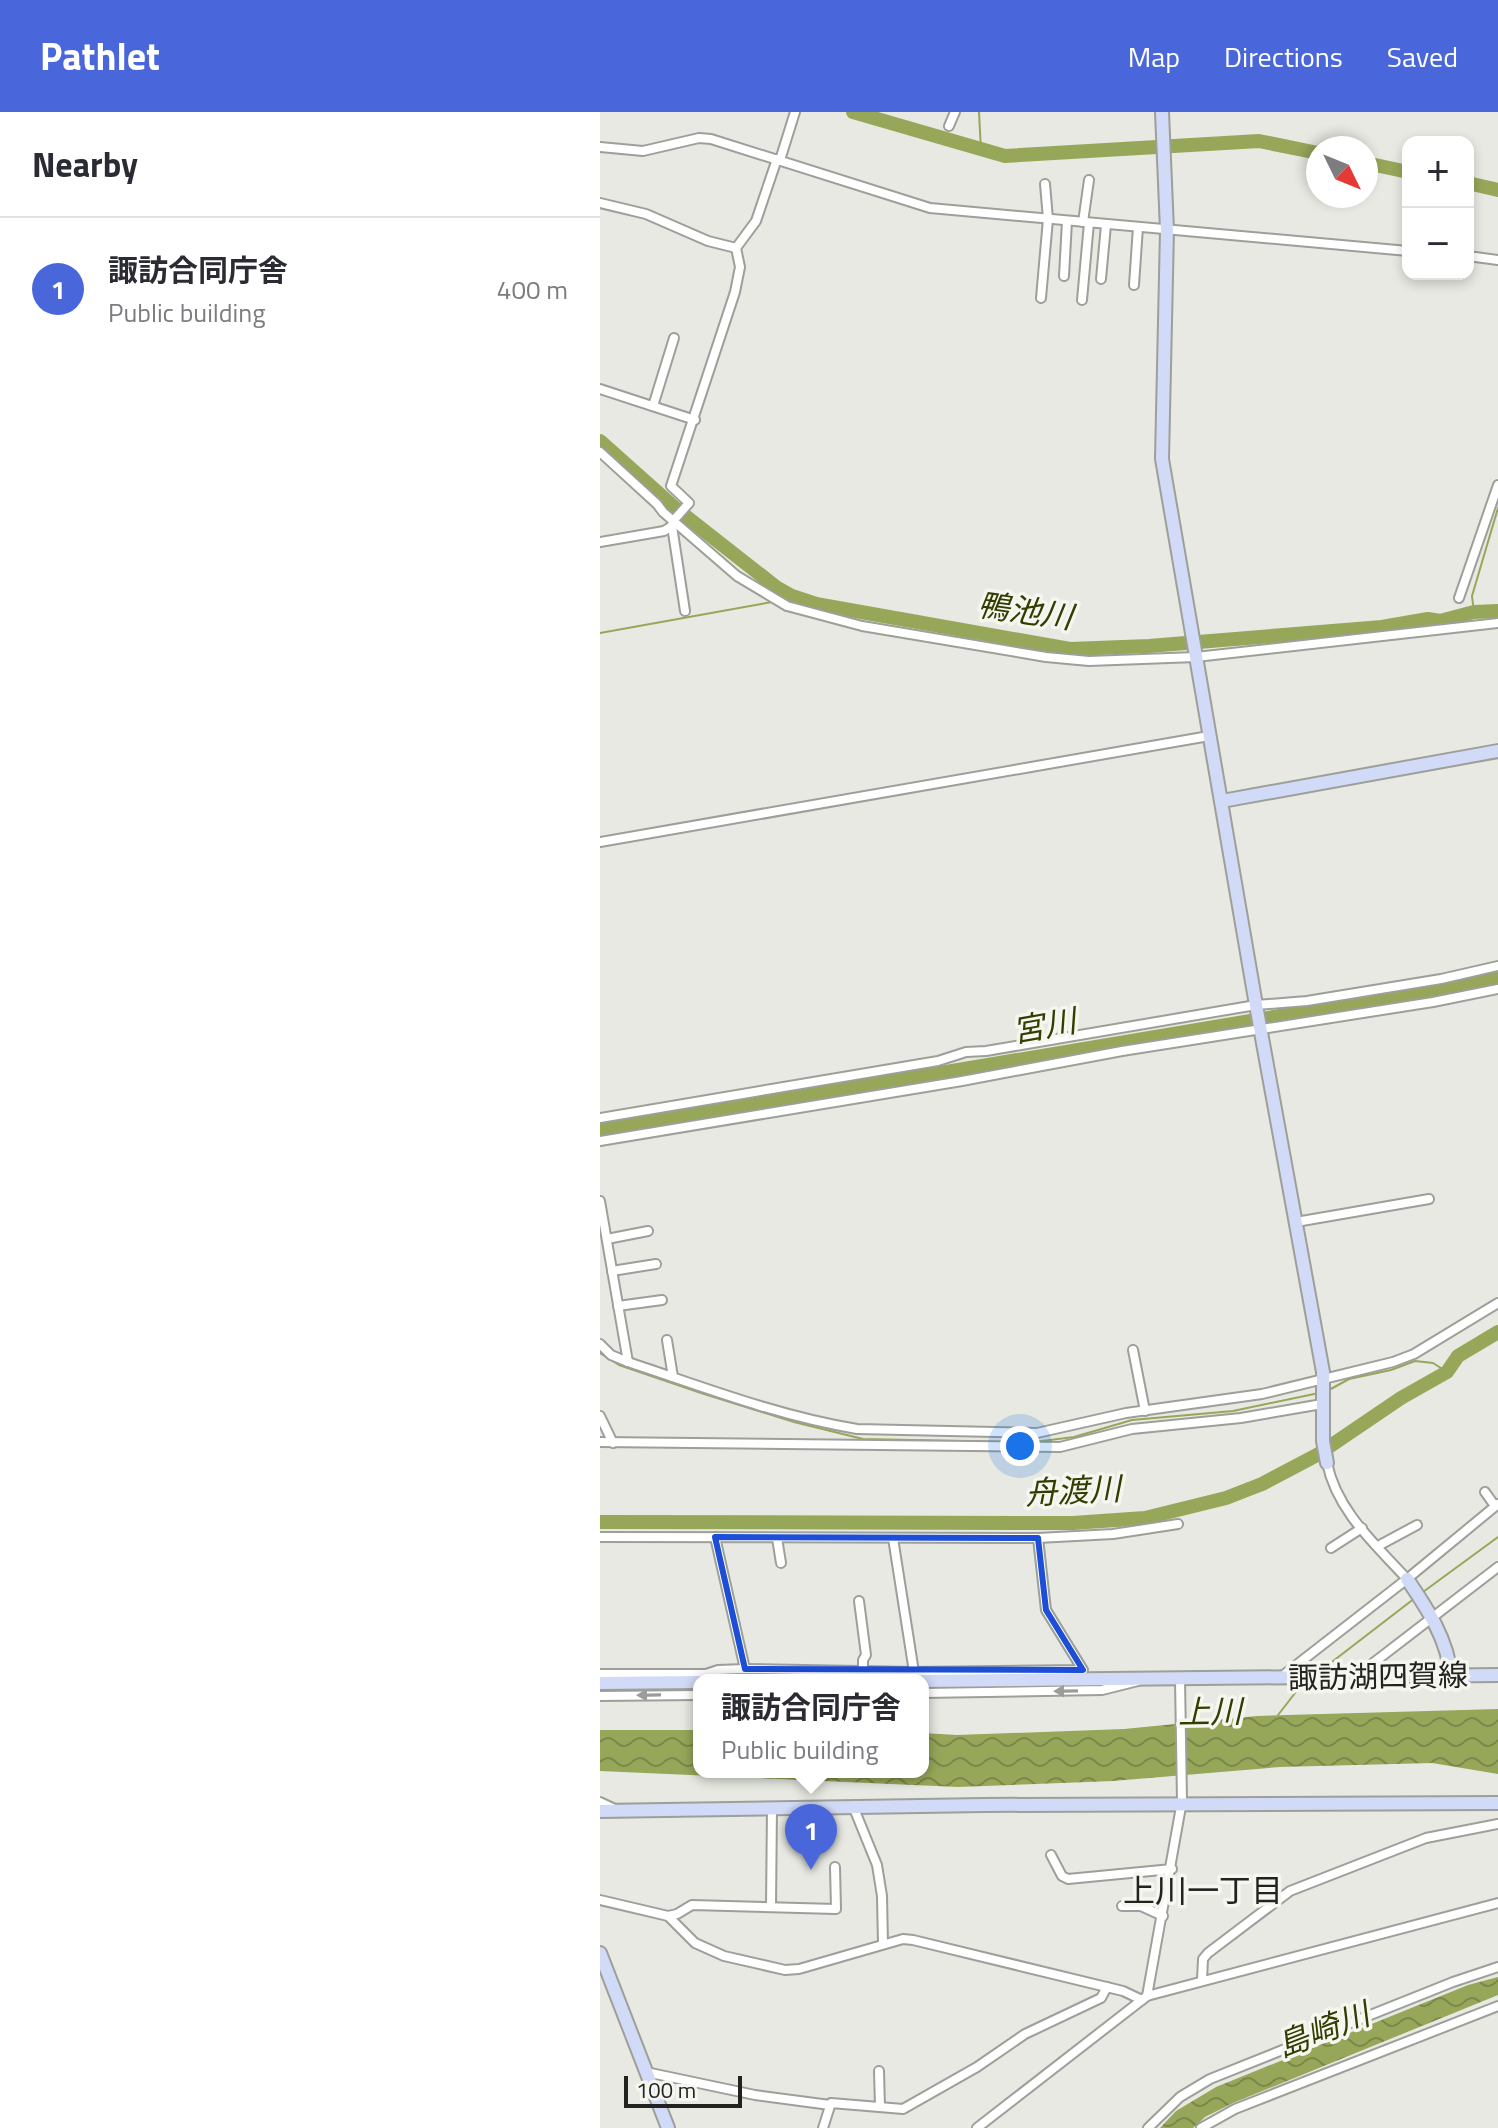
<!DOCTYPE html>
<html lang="en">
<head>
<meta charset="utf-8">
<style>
	:root { --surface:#fff; --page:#f2f2f3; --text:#2b2b33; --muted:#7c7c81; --line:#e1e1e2; --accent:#4967da }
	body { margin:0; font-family:"Titillium Web","Noto Sans JP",sans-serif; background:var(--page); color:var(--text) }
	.controls { position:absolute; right:24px; top:24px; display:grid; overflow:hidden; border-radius:16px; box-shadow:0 4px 12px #0003 }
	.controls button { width:72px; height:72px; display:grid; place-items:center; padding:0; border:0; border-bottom:2px solid var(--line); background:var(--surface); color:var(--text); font:40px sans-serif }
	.compass { position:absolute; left:706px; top:24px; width:72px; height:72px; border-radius:50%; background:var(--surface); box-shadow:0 4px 12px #0003; rotate:133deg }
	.scale { position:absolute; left:24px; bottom:20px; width:118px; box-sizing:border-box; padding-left:8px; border:4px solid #222321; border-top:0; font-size:22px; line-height:28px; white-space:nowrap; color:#222321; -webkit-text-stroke:6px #f4f6ef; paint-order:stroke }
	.you { position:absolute; left:420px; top:1334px; width:28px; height:28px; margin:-20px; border:6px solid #fff; border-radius:50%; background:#1a73e8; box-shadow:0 0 0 12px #1a73e833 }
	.badge { display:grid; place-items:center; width:52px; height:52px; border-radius:50%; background:var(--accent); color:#fff; font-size:26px; font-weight:700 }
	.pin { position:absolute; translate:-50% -66px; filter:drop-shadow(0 2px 4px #0008) }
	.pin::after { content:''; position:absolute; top:42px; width:28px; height:24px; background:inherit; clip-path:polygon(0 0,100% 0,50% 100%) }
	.popup { position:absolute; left:93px; top:1562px; width:236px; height:104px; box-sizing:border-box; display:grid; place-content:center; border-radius:16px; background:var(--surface); filter:drop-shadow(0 2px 6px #0005); font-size:26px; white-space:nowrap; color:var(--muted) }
	.popup b { font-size:30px; color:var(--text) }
	.popup::after { content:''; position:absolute; left:50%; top:100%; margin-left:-16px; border:16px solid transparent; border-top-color:var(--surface) }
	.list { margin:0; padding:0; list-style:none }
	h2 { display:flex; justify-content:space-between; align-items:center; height:104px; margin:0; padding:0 32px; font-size:34px }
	h2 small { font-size:26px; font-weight:400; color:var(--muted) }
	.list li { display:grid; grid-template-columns:52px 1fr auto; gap:24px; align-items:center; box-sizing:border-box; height:144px; padding:0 32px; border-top:2px solid var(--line) }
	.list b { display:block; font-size:30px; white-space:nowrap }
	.list p { margin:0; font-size:26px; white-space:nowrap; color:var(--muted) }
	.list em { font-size:26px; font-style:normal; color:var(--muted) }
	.map { position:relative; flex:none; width:898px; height:2016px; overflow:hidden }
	header { display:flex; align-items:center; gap:48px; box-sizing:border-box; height:112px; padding:0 40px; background:var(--accent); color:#fff }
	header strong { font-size:38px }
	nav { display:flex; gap:44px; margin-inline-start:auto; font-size:28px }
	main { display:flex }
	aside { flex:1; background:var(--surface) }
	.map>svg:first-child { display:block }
</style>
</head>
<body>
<header>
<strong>Pathlet</strong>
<nav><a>Map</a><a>Directions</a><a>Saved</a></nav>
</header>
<main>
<aside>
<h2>Nearby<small></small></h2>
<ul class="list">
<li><span class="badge">1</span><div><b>諏訪合同庁舎</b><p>Public building</p></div><em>400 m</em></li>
</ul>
</aside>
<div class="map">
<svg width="898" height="2016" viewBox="0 0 898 2016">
	<defs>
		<pattern id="water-waves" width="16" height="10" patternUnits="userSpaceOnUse" patternTransform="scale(2)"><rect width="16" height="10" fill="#96a759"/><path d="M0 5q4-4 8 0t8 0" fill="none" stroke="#7a8849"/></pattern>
	</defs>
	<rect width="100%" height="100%" fill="#e7e9e2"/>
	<g fill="url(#water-waves)">
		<path d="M898 1597V1662L832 1651 680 1655 513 1669 358 1675 0 1659V1618H99V1660H323V1621L357 1623 524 1617 657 1604Z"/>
		<path d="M898 1865V1883L633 1991 605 2005 593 2016H560L576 1999 616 1975 868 1873Z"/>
	</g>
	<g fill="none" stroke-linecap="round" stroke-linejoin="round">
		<g stroke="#96a759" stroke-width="2">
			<path d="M379 0 381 39"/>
			<path d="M182 489 192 484"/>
			<path d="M874 500 872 484 898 396"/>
			<path d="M0 521 172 490"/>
			<path d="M0 1241 19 1253 101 1281 194 1310 263 1327 408 1330"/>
			<path d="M729 1278 749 1267 791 1258 815 1249 833 1251 847 1260"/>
			<path d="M426 1331 474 1325 532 1308 633 1299 719 1281"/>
			<path d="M823 1480 898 1425"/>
			<path d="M724 1556 815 1486"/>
			<path d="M678 1603 699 1576"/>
		</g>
		<g stroke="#96a759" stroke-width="14">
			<path d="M253 0 405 44 659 29 718 41"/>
			<path d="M766 51 808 60"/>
			<path d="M868 71 898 78"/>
			<path d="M0 329 74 395 176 475 192 484 216 492 470 537 549 534 782 515 828 507 840 509 874 500 898 499"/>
			<path d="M0 1018 835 878 898 865"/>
			<path d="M0 1410 473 1411 545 1406 626 1386 662 1372 717 1343 801 1286 847 1260 858 1244 898 1220"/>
		</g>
		<defs>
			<g id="street">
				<path d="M349 14 355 0"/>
				<path d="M0 35 43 39 99 26 111 27 330 96 808 139"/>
				<path d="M180 48 195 0"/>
				<path d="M0 91 46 102 108 129 136 136"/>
				<path d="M483 110 489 68"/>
				<path d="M136 136 156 109 177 47"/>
				<path d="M868 144 898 148"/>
				<path d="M464 164 467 109"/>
				<path d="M501 167 506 113"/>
				<path d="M534 173 538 115"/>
				<path d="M441 186 448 107 445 72"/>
				<path d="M482 188 489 111"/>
				<path d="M0 277 95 308"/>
				<path d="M53 294 74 226"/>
				<path d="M0 340 57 392 63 400 137 464 187 494 262 514 446 545 489 549 596 545 898 511"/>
				<path d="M0 430 64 419 72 414"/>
				<path d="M859 486 898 373"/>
				<path d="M85 499 72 414 73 409 89 391 71 374 135 180 140 155 136 136"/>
				<path d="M0 730 609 624"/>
				<path d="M0 1006 338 949 366 940 386 939 656 893 707 889 841 867 898 854"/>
				<path d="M0 1029 362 969 522 939 833 890 898 877"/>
				<path d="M0 1089 28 1250"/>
				<path d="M696 1110 829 1087"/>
				<path d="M7 1127 48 1119"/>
				<path d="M12 1159 56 1152"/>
				<path d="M18 1194 62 1188"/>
				<path d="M67 1228 73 1265"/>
				<path d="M0 1232 11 1243 28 1250C103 1275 178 1304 257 1317L437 1321 526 1301 662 1282 793 1250 814 1242 898 1191"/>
				<path d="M533 1238 545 1299"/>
				<path d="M0 1304 13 1331"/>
				<path d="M0 1330 460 1335 532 1317 641 1306 722 1292"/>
				<path d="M885 1380 895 1394"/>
				<path d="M0 1425 438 1426 513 1422 578 1412"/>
				<path d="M115 1425 145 1557"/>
				<path d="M177 1426 181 1451"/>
				<path d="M293 1426 314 1560"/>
				<path d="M778 1434 817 1413"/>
				<path d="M731 1436 762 1416"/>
				<path d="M807 1467 898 1392"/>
				<path d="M259 1489 266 1543 263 1548V1559"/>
				<path d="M0 1562H106L118 1558 145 1557 314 1560 483 1558 446 1498 438 1426"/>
				<path d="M681 1565 807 1467C775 1432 737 1399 727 1351"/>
				<path d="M755 1565 898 1455"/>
				<path d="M323 1581 502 1578 538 1569"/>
				<path d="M0 1584 99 1583"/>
				<path d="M0 1690 17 1698"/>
				<path d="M253 1694 277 1753 282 1784 283 1832"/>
				<path d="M451 1743 462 1764 468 1767 572 1757"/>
				<path d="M0 1788 68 1804 95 1831 124 1844 185 1858 199 1857 303 1827 313 1828 523 1879 542 1888"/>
				<path d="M522 1794H541L563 1804"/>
				<path d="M171 1795 172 1695"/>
				<path d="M68 1804 77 1802 92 1793 236 1797 235 1755"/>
				<path d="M602 1868 603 1847 608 1841 690 1779 826 1726 898 1712"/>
				<path d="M547 1884 582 1689 580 1567"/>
				<path d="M279 1959 280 1995"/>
				<path d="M46 1960 155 1983 230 1993"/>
				<path d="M223 2016 231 1991 303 1997 377 1955 425 1922 501 1886 507 1875"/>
				<path d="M377 2016 547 1884 898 1791"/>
				<path d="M548 2016 580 1985 610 1967 853 1870 898 1855"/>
				<path d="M601 2016 635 1997 898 1894"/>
			</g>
			<g id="secondary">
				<path d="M562 0 567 118 562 347 656 893 723 1260V1329L727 1351"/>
				<path d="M622 689 898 639"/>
				<path d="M807 1467C827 1496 848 1528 851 1564"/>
				<path d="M323 1569 898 1563"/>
				<path d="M0 1571 99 1570"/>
				<path d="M0 1699 384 1693 898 1691"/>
				<path d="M0 1841 68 2016"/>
			</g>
		</defs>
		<use href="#street" stroke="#9d9f99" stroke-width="12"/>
		<use href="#secondary" stroke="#9d9f99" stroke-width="16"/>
		<use href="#street" stroke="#fff" stroke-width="8"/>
		<use href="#secondary" stroke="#d1daf7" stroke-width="12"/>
	</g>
	<defs><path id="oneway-solid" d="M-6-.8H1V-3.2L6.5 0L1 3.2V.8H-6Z" transform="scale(2)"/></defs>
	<g fill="#9c9c9b">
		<use href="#oneway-solid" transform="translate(466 1579) rotate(179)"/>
		<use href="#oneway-solid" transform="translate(49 1583) rotate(179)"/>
	</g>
	<path fill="none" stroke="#1d4ed8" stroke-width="6" stroke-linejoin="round" d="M115 1425 438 1426 446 1498 483 1558 145 1557Z"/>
	<g text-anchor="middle" stroke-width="7" stroke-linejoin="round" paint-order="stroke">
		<g font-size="30" fill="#222321" stroke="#f4f6ef">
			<text transform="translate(778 1565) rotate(-1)" y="10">諏訪湖四賀線</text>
		</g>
		<g font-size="32" font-style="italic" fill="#333d00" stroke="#f4f6ef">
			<text transform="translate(425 499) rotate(8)" y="11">鴨池川</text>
			<text transform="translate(444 914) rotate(-10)" y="11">宮川</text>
			<text transform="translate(473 1379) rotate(-3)" y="11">舟渡川</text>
			<text transform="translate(610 1600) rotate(-1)" y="11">上川</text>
			<text transform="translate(723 1918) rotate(-21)" y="11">島崎川</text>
		</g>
		<g font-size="32" fill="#222321" stroke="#f4f6ef">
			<text x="603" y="1790">上川一丁目</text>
		</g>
	</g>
</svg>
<div class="controls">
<button>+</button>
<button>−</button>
</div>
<svg class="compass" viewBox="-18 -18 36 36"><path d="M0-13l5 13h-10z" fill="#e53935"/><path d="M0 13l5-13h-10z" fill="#7c7c81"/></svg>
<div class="scale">100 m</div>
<div class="you"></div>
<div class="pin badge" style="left:211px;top:1758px">1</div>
<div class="popup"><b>諏訪合同庁舎</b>Public building</div>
</div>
</main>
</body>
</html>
